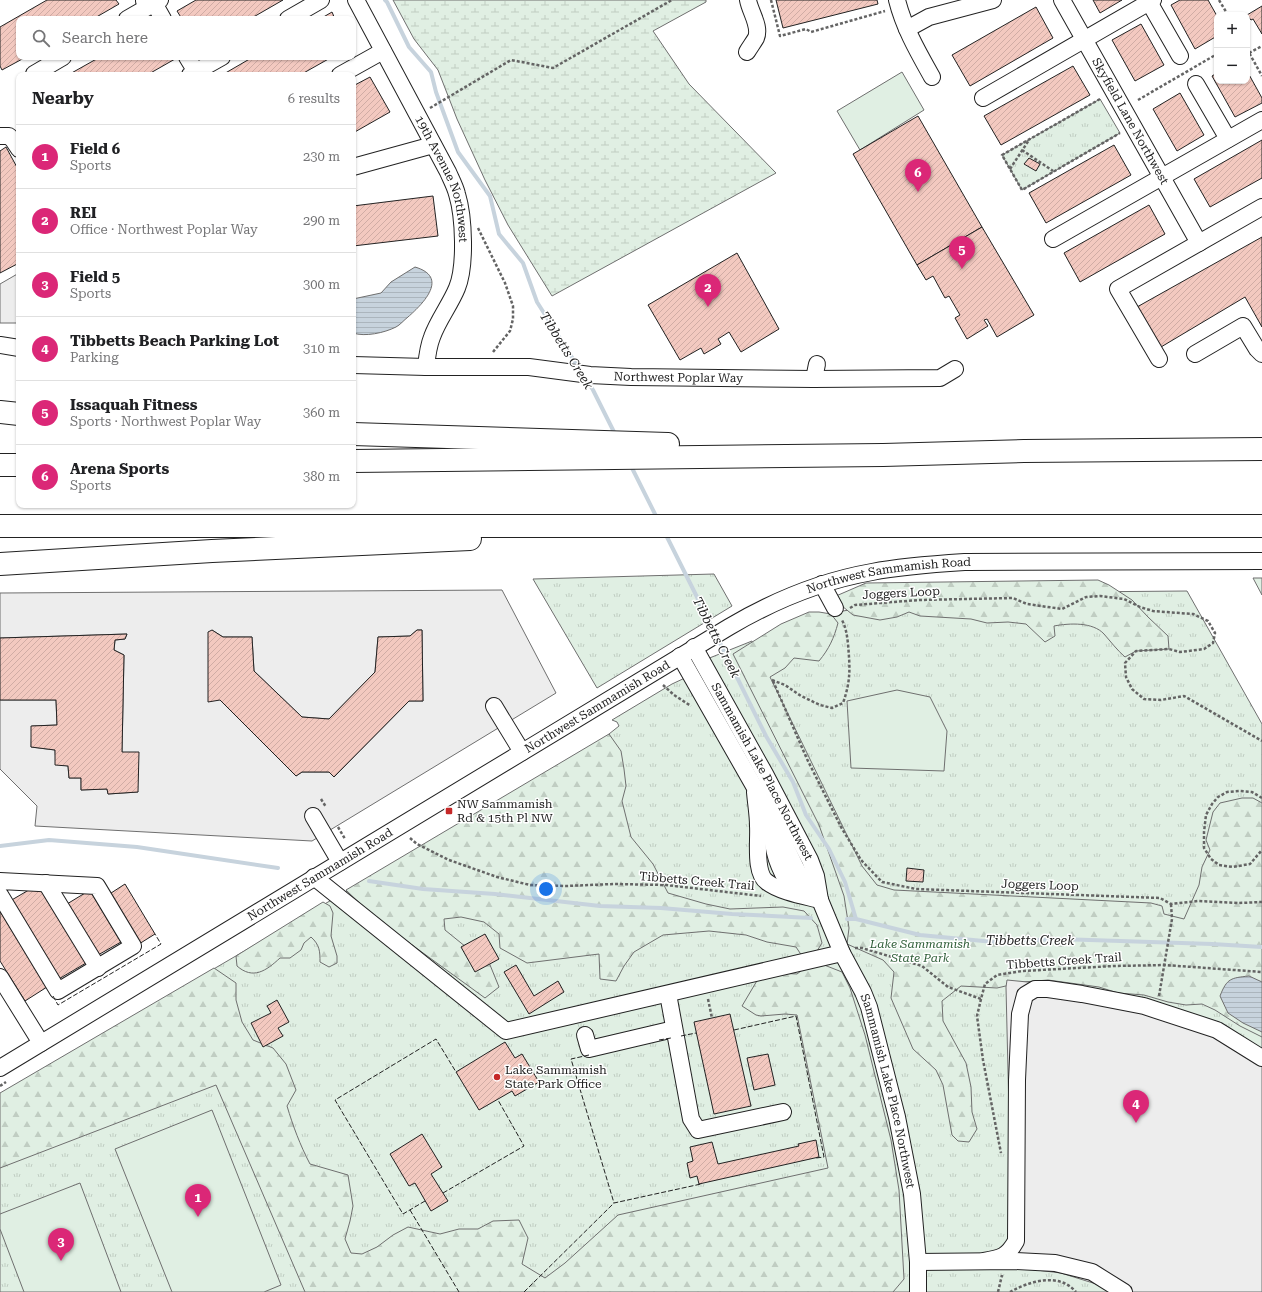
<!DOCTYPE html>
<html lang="en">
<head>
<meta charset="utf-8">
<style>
	:root { --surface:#fff; --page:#f2f2f2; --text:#202124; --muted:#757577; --line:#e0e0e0; --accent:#db2777 }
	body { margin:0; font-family:"Roboto Serif",serif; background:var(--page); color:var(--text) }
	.controls { position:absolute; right:12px; top:12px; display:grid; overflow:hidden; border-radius:8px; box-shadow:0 1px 3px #0004 }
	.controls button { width:36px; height:36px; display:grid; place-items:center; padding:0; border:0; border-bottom:1px solid var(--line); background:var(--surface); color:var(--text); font:20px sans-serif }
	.you { position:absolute; left:546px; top:889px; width:14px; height:14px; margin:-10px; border:3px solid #fff; border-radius:50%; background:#1a73e8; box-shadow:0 0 0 6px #1a73e833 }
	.badge { display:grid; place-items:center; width:26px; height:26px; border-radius:50%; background:var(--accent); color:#fff; font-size:13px; font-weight:700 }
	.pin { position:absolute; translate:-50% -33px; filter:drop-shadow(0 1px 2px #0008) }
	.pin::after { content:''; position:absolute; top:21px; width:14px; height:12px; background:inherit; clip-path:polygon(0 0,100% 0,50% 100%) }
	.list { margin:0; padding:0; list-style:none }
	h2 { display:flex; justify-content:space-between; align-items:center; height:52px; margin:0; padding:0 16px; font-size:17px }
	h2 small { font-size:13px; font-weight:400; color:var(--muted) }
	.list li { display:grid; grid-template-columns:26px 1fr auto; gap:12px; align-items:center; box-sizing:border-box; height:64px; padding:0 16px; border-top:1px solid var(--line) }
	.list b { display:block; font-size:15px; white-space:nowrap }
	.list p { margin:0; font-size:13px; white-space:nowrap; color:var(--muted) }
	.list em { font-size:13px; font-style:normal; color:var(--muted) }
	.icon { flex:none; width:22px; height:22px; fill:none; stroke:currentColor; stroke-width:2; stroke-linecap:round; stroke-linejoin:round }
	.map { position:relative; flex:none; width:1262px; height:1292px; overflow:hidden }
	.search { position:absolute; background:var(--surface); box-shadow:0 1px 3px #0004; left:16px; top:16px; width:340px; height:44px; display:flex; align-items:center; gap:10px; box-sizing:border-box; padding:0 14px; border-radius:8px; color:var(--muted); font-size:15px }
	.panel { position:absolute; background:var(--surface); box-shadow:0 1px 3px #0004; left:16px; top:72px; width:340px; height:436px; border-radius:8px }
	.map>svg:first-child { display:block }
</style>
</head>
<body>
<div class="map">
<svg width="1262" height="1292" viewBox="0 0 1262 1292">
	<defs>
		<pattern id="grass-tufts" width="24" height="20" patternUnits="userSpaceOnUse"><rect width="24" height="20" fill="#e0efe3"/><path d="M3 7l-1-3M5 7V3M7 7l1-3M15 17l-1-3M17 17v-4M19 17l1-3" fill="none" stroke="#c0cdc2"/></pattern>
		<pattern id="forest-firs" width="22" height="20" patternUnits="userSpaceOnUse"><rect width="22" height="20" fill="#e0efe3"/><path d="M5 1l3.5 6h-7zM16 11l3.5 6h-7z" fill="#c0cdc2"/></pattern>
		<pattern id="wetland-marsh" width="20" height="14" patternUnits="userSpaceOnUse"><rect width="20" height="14" fill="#e0efe3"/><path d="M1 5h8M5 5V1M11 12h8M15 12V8" fill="none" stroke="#c0cdc2"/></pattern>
		<pattern id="water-rules" width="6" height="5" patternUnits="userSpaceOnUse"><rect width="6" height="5" fill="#c7d3dd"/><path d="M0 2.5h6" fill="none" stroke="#abb5bd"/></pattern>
		<pattern id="building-hatch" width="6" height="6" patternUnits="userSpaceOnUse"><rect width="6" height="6" fill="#f3c9c0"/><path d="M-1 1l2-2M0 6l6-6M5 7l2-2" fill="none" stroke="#d0aca5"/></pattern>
	</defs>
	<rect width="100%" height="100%" fill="#fff"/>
	<g fill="url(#grass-tufts)" stroke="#6f6f6f">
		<path d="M1100 99 1120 133 1022 190 1002 155Z"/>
		<path d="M714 574 732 606 597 688 533 579Z"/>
		<path d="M1253 578H1262V595Z"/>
		<path d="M1187 591 1262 724V1292H0V1102L217 967 610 737 609 734 619 726 617 722 612 720 672 684 687 677 688 669 702 661 752 641 757 650 837 612 952 593Z"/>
	</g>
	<g fill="url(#forest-firs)" stroke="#6f6f6f">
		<path d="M1098 580 1109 585 1132 600 1148 617 1168 636 1169 649 1136 651 1125 657C1117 650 1111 642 1104 634 1093 622 1070 623 1054 626L1055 636 1045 642 1026 624 1008 622 987 623 971 619 920 616 909 612 897 617 880 620 853 615 842 606 836 596 866 583Z"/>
		<path d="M809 612H819L831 614 838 623C834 638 829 649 819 661L794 658 785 668 770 677 862 866 877 885 894 890 1151 903 1162 906 1164 914 1184 919 1199 885 1202 867 1210 850 1206 840 1213 812 1220 803 1242 798H1253L1262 803V1037L1240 1026 1215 1010 1202 1004 1186 1005 1168 1002 1144 995 1118 993 1099 987 1048 980 1023 982 997 988 961 986 942 1001 943 1021 966 1063 971 1087 972 1112 977 1129 969 1142 958 1141 952 1135 943 1085 936 1070 913 1049 891 998 894 972 883 960 847 944 849 928 844 896 819 825 733 654 781 624Z"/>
		<path d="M609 734 621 751 624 769 626 786 622 801 631 837 653 864 668 893 706 904 730 909 783 907 804 911 817 925 822 943 817 951 802 956 796 947 767 942 746 935 709 931 663 935 634 952 624 966 616 981 600 979 599 954 527 963 500 948 499 934 484 922 461 917 444 919 445 930 466 947 488 960 499 987 485 998 375 918 346 890Z"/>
		<path d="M323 902 330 906 333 913 331 936 337 956V963L329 967 320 962C320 952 320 945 311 937L304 943 301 950 290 958H280C266 971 253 980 237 966L236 956Z"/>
		<path d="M814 961 842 972 850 988 865 1035 891 1140 899 1190 904 1279 893 1292H305L216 1085 0 1168V1093L214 968 236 983V1000L242 1022 253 1040 273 1048 286 1064 296 1090 287 1106C293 1126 300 1145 310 1164L348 1175 353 1206 350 1221 345 1239 351 1253 362 1254 377 1247 393 1235 408 1227 440 1234 459 1229H478L493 1221 519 1220 528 1238 522 1264 545 1278 565 1263 618 1215 828 1168 797 1015 785 1014 761 1016 756 1015 742 1006 758 979 777 973 797 974Z"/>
	</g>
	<path fill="url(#wetland-marsh)" stroke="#6f6f6f" d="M393 0H706V2L653 31 689 84 776 173 552 296 508 225 485 180 457 119 438 70 414 39Z"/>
	<g fill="#e0efe3" stroke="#6f6f6f">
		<path d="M902 72 924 110 860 150 837 111Z"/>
		<path d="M897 690 930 697 947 731 944 771 851 768 847 701Z"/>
		<path d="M212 1110 281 1285 264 1292H172L115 1149Z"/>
		<path d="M80 1183 121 1292H24L0 1229V1214Z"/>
	</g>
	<g fill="#ededed" stroke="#6f6f6f" fill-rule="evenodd">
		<path d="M19 273V323H0V284Z"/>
		<path d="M502 590 556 693 312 841 35 826 37 806 0 769V700H56L57 725 32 726 31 747 55 750 56 764 68 766 69 778H81V790L107 789 108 794 138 792 122 752 124 655 114 650 115 640 125 639 127 634 0 638V593ZM212 630 223 637H252L254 671 302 717 329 719 375 672 378 637 410 636 417 630H422L423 701H409L334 777 329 772H302L296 776 220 700Z"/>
		<path d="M1007 980 1078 987 1124 994 1178 1010 1262 1050V1292H1114L1109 1288 1061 1273 1020 1268 1011 1250V1196L1006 987Z"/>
	</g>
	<g fill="url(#water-rules)" stroke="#6f6f6f">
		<path d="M415 267C449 277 424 303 408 317 404 320 400 325 396 327 384 333 365 337 353 333V299L381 293 391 282Z"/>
		<path d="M1249 976 1262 982V1032L1243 1023 1228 1013 1220 996C1227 978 1231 978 1249 976Z"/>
	</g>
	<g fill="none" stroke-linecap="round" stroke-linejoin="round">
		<g stroke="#c7d3dd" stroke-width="4">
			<path d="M385 0 387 2 409 47 431 72 436 92 458 152 490 196 499 234 523 263 537 302 580 370"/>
			<path d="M586 379 593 390 616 436"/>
			<path d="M631 466 657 518"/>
			<path d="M665 533 714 631"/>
			<path d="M718 639 766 736 793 782 806 815 829 849 845 882 856 919 920 935 994 942 1059 939 1212 944 1262 947"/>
			<path d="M0 846 49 840 137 847 278 868"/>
			<path d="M369 881 423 889 495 894 600 906 661 908 732 914 811 918"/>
			<path d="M847 919H856"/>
		</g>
	</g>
	<g fill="url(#building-hatch)" stroke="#222">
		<path d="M47 0H116L119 4 93 19H19V57H26L2 70 0 66V27Z"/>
		<path d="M196 0H283L250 19H182L177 11Z"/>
		<path d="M776 0H877L878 4 783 28Z"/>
		<path d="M1093 0H1122L1100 13Z"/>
		<path d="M1180 0H1208L1217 16V36L1195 49 1171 5Z"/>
		<path d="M1262 6V34L1253 19 1251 20 1247 15Z"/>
		<path d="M1036 7 1053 38 970 86 952 55Z"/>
		<path d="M332 12 335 19H320Z"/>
		<path d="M1141 24 1164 65 1135 81 1112 40Z"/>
		<path d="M100 57H174L175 59 147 75H68Z"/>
		<path d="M253 57H332L300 75H222Z"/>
		<path d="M1073 66 1090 95 1001 145 984 116Z"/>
		<path d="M1247 71 1262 98V103L1235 117 1212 76 1217 73V81H1247Z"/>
		<path d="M370 77 390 112 353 133V86Z"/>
		<path d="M1180 93 1204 135 1177 151 1153 109Z"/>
		<path d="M918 116 982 227 917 265 853 154Z"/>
		<path d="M1262 140V178L1210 207 1194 179Z"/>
		<path d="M1114 145 1131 175 1046 223 1029 193Z"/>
		<path d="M6 147 19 171V263L0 273V151Z"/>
		<path d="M1029 158 1040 164 1036 171 1024 164Z"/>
		<path d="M433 196 438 236 353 246V206Z"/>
		<path d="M1149 205 1165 234 1080 282 1064 253Z"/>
		<path d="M982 227 1034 315 997 337 987 319 984 320 988 326 967 339 955 318 960 315 949 296 945 298 933 276 926 280 917 265Z"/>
		<path d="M1262 237V327L1245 297 1161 347 1137 307Z"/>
		<path d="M737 253 779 329 741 352 729 332 718 339 721 344 704 354 701 348 680 360 648 305Z"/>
		<path d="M212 630 223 637H252L254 671 302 717 329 719 375 672 378 637 410 636 417 630H422L423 701H409L334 777 329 772H302L296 776 220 700 208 702V632Z"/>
		<path d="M127 634 125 639 115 640 114 650 124 655 122 752H139L138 792 108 794 107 789 81 790V778H69L68 766 55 765V750L31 747V726L57 725 56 700H0V638Z"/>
		<path d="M907 868 924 870 923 882 906 881Z"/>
		<path d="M39 884 86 963 57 980 10 901Z"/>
		<path d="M125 884 155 934 139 944 108 895Z"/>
		<path d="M90 890 121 942 98 955 67 904Z"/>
		<path d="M0 911 47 987 25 1001 0 961Z"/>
		<path d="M485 934 499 959 475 972 461 947Z"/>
		<path d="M516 965 534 996 558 981 564 992 529 1014 504 972Z"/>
		<path d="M277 1000 289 1022 278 1028 283 1036 263 1047 251 1023 271 1013 267 1006Z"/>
		<path d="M730 1014 751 1106 714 1114 694 1022Z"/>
		<path d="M505 1042 515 1058 522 1054 539 1082 515 1096 512 1091 479 1110 456 1072Z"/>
		<path d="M768 1054 775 1085 754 1090 747 1058Z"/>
		<path d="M422 1134 442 1167 431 1174 448 1201 431 1211 415 1183 409 1186 390 1154Z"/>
		<path d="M816 1140 819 1157 699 1184 697 1176 690 1178 687 1163 693 1161 690 1147 712 1142 718 1164 799 1146 798 1144Z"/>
	</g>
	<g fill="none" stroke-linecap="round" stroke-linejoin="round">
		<defs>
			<g id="minor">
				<path id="s1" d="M356 0 448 172C451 179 455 186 457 194 464 217 466 266 457 288 450 305 438 320 432 337 428 347 427 357 426 367"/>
				<path d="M897 0C904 28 918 52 932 77"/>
				<path id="s2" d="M1062 0 1199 243"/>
				<path d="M144 1 154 3 163 19"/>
				<path d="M1149 2 1180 56"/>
				<path d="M127 19 160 0"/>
				<path d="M288 19 321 0"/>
				<path d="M907 29 929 17 993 0"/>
				<path d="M747 52C750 47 753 43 756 38 761 26 750 12 748 0"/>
				<path d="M187 57 198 75"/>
				<path d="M34 74 63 57"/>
				<path d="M190 75 222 57"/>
				<path d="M340 75 383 51"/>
				<path d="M1196 84 1228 139"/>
				<path d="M983 98 1153 0"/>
				<path d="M0 136H9L13 140 19 149"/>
				<path d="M353 167 433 145"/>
				<path d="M1053 239 1262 120"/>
				<path d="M0 345 19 348"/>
				<path d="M1195 354 1243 326 1257 349 1262 354"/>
				<path d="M1159 359 1118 289 1262 207"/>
				<path id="s3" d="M353 365 426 367H529L590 375 631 377 814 379 940 378 955 369"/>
				<path d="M814 379 817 364"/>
				<path d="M822 584 835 608"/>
				<path id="s4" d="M694 647 765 774 810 860 816 876 820 900"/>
				<path id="s5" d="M680 656 771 816 795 866 803 881 820 900 842 953 863 992 869 1007 897 1117 912 1194 918 1262V1292"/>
				<path d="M494 706 522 752"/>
				<path d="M755 792C756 804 758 815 758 826 759 841 754 873 767 882 780 892 804 896 820 900"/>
				<path d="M313 816 340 862"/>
				<path d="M771 822C772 852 778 867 793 892"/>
				<path d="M314 877 506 1031 842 953"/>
				<path d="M0 881 97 886 133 946 58 991 0 895"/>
				<path d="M46 883 98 968"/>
				<path d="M0 977 41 1043"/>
				<path d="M668 994 691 1119 698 1130 783 1112"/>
				<path d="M585 1035 589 1049 674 1029"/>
				<path id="s6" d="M0 1068 729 627C773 601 821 581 872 572 903 566 935 564 966 562L1262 561"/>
				<path d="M984 1261C1001 1258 1007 1257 1016 1241L1017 1080 1020 1014 1025 995 1035 989H1048L1082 994 1144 1006 1217 1030 1262 1058"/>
				<path d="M918 1262 1015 1261 1055 1263 1092 1272 1124 1292"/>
			</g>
			<g id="highway">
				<path d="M0 412 19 414"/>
				<path d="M353 434 668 444"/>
				<path d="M353 461 883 455 1024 451 1262 449"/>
				<path d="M0 465H19"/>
				<path d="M0 526H1262"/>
				<path d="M0 564 212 551 470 539"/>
			</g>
		</defs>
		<use href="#minor" stroke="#222" stroke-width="18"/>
		<use href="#highway" stroke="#222" stroke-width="24"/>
		<g stroke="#646464" stroke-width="2.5" stroke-dasharray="3 2" stroke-linecap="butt">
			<path d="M771 0 780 36 806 29 811 32 885 11"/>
			<path d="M1219 0 1228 15"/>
			<path d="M1247 49 1262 76"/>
			<path d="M1249 53 1262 46"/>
			<path d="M1100 99 1002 155 1022 190 1120 133"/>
			<path d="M1138 100 1217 54"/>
			<path d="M430 108 511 60 553 68 672 0"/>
			<path d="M1022 150 1053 171"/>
			<path d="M1010 169 1029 140"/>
			<path d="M478 228 505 283 513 306V319L510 331 493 352"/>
			<path d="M850 608 855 605 919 600 1013 598 1027 604 1062 609 1086 597 1100 596 1124 599 1140 607 1153 611 1193 614 1208 621 1215 633 1213 643 1204 649 1180 652 1169 649 1136 651 1125 663 1126 677 1132 689 1144 699 1161 700 1184 696 1262 741"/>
			<path d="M772 680 785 685 801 696 820 705 832 708 843 703C851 680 850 668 848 644 847 635 846 628 842 620"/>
			<path d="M773 681 807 759 841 827 861 860 882 882 916 889 1160 898 1171 904 1198 901 1239 903 1262 902"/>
			<path d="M663 685 674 695 691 706"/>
			<path d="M1262 798 1252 792 1240 791 1227 792 1218 797 1212 804 1206 815 1204 832V848L1211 859 1219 865 1233 867 1250 864 1262 850"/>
			<path d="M321 799 326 807"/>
			<path d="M338 827 345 839"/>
			<path d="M410 838 417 844 449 860 497 877 530 885 566 886 614 884 666 885 761 896"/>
			<path d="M855 948H862L922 966 948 987 981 999 985 984 997 975 1022 971 1114 966 1165 965 1262 972"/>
			<path d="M1159 996 1172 919 1171 904"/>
			<path d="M708 999 712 1018"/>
			<path d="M981 999 977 1016 983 1060 1001 1153"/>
			<path d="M0 1086 6 1082"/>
			<path d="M998 1292 1002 1275"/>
			<path d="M1010 1292C1030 1281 1059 1272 1076 1292"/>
		</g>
		<use href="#minor" stroke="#fff" stroke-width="16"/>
		<use href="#highway" stroke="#fff" stroke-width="22"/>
		<g stroke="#222" stroke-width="1" stroke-dasharray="5 2" stroke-linecap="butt">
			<path d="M53 996 58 1005 161 944 155 934"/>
			<path d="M734 1030 796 1016 824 1157 816 1158"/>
			<path d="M681 1036 696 1033"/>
			<path d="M659 1040 671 1038"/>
			<path d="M589 1055 571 1059 614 1203 701 1184"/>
			<path d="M443 1193 524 1146 498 1100"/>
			<path d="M425 1201 403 1214 335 1100 436 1039 456 1072"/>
			<path d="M410 1210 459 1292"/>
			<path d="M524 1292 614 1203"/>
		</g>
	</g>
	<g fill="#c62828" stroke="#fff" stroke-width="1.5">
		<rect x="445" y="807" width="8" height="8" rx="2"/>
		<circle cx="497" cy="1077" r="4"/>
	</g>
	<g text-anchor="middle" stroke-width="3" stroke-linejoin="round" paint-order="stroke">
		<g font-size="12" fill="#222" stroke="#fff">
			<text dy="4" stroke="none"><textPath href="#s2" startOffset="139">Skyfield Lane Northwest</textPath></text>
			<text dy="4" stroke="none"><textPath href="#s1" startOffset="200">19th Avenue Northwest</textPath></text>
			<text dy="4" stroke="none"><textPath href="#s3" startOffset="326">Northwest Poplar Way</textPath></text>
			<text dy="4" stroke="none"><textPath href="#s6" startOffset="1022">Northwest Sammamish Road</textPath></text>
			<text transform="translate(901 593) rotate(-3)" y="4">Joggers Loop</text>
			<text dy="4" stroke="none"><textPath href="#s6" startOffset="698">Northwest Sammamish Road</textPath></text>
			<text dy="4" stroke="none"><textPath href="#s4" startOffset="142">Sammamish Lake Place Northwest</textPath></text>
			<text dy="4" stroke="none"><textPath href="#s6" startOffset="374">Northwest Sammamish Road</textPath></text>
			<text transform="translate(697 881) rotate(5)" y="4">Tibbetts Creek Trail</text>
			<text transform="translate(1040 885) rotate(2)" y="4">Joggers Loop</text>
			<text transform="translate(1064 961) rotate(-4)" y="4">Tibbetts Creek Trail</text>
			<text dy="4" stroke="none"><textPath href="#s5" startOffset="486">Sammamish Lake Place Northwest</textPath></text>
		</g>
		<g font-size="12" fill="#222" stroke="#fff" text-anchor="start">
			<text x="457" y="808">NW Sammamish<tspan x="457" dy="14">Rd &amp; 15th Pl NW</tspan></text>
			<text x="505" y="1074">Lake Sammamish<tspan x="505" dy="14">State Park Office</tspan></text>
		</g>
		<g font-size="12" font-style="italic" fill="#2f5e38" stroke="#fff">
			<text x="920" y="948">Lake Sammamish<tspan x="920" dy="14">State Park</tspan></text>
		</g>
		<g font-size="13" font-style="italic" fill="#222" stroke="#fff">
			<text transform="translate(567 350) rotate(58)" y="5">Tibbetts Creek</text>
			<text transform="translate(717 637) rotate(63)" y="5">Tibbetts Creek</text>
			<text x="1030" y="945">Tibbetts Creek</text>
		</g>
	</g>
</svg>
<div class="controls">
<button>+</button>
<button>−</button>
</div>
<div class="you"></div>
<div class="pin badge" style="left:198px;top:1217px">1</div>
<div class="pin badge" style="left:708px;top:307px">2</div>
<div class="pin badge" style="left:61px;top:1261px">3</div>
<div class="pin badge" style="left:1136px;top:1123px">4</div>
<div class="pin badge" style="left:962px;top:269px">5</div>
<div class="pin badge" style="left:918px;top:192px">6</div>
<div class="search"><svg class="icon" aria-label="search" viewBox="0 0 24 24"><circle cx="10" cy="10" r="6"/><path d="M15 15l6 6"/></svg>Search here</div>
<section class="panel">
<h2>Nearby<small>6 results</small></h2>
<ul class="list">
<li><span class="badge">1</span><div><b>Field 6</b><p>Sports</p></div><em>230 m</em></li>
<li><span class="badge">2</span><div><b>REI</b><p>Office · Northwest Poplar Way</p></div><em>290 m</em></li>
<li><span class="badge">3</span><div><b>Field 5</b><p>Sports</p></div><em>300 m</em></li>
<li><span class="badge">4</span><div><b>Tibbetts Beach Parking Lot</b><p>Parking</p></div><em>310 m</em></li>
<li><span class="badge">5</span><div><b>Issaquah Fitness</b><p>Sports · Northwest Poplar Way</p></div><em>360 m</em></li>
<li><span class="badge">6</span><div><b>Arena Sports</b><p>Sports</p></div><em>380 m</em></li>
</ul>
</section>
</div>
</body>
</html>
